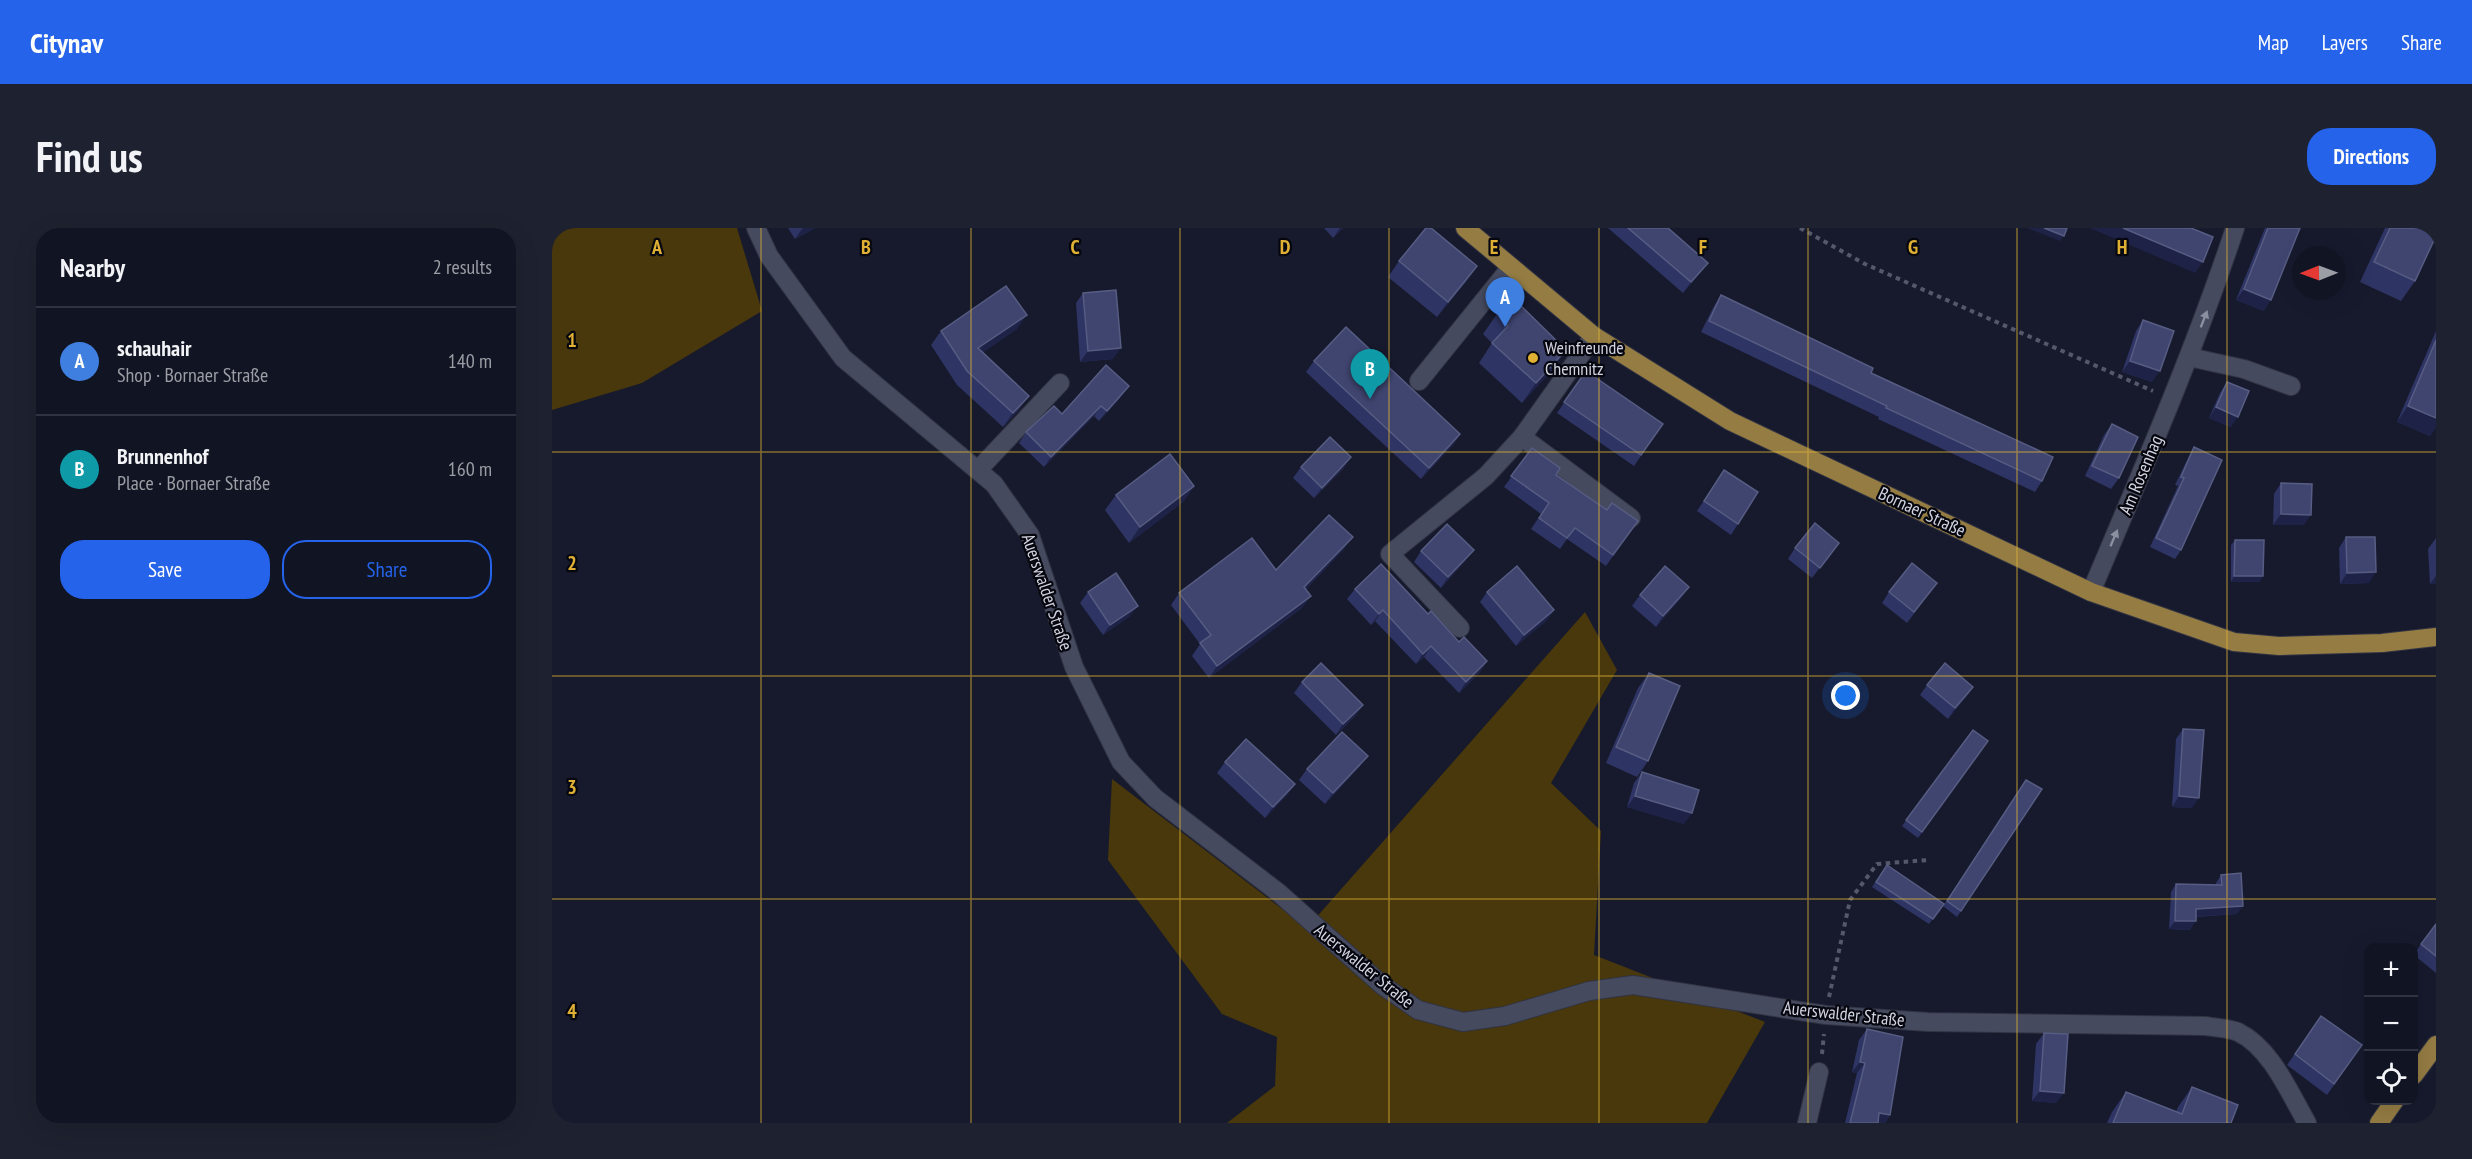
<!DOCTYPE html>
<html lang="en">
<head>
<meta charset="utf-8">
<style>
	:root { --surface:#111422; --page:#1e212f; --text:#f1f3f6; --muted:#9c9ea5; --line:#303340; --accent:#2563eb }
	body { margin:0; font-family:"PT Sans Narrow",sans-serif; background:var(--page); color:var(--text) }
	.controls { position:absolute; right:18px; bottom:18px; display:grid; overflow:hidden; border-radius:12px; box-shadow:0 6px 24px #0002 }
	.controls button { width:54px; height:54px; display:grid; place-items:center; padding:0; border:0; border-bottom:2px solid var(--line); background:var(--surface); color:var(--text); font:30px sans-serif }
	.compass { position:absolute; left:1740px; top:18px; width:54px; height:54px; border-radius:50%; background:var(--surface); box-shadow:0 6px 24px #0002; rotate:269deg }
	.you { position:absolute; left:1294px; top:468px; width:21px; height:21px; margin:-15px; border:4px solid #fff; border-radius:50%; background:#1a73e8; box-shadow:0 0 0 9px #1a73e833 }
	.badge { display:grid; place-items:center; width:39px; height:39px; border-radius:50%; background:var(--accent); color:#fff; font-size:20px; font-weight:700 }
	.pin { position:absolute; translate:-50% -50px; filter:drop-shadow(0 2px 3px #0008) }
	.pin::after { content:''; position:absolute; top:32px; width:21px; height:18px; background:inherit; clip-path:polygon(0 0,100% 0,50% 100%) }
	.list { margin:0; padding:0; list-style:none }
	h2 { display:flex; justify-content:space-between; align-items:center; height:78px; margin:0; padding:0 24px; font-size:26px }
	h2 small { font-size:20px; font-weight:400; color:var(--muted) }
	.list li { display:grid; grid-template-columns:39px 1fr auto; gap:18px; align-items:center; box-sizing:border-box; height:108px; padding:0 24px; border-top:2px solid var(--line) }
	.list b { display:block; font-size:22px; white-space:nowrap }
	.list p { margin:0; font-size:20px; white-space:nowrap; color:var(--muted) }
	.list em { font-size:20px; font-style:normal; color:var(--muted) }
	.actions { display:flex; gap:12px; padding:18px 24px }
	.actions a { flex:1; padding:14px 0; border:2px solid var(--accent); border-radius:24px; text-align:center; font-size:21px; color:var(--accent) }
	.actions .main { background:var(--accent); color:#fff }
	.icon { flex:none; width:33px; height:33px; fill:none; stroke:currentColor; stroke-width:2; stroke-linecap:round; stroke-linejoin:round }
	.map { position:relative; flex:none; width:1884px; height:895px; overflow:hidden; border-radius:24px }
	header { display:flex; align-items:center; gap:36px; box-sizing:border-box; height:84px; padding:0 30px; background:var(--accent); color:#fff }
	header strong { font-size:28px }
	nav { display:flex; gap:33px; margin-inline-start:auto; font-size:21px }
	.intro { display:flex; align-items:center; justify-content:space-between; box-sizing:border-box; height:144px; padding:0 36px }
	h1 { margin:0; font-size:42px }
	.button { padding:15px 27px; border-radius:24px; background:var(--accent); color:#fff; font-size:21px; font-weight:700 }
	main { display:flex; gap:36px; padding:0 36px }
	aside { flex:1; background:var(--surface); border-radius:24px; box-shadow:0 6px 24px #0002 }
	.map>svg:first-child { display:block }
</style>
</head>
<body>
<header>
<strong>Citynav</strong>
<nav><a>Map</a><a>Layers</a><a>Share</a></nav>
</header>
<div class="intro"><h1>Find us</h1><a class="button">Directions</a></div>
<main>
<aside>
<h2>Nearby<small>2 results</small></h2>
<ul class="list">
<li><span class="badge" style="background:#3f7fe0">A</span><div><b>schauhair</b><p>Shop · Bornaer Straße</p></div><em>140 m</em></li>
<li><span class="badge" style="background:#0f9aa8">B</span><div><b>Brunnenhof</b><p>Place · Bornaer Straße</p></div><em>160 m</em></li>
</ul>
<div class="actions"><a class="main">Save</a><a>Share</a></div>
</aside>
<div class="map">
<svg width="1884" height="895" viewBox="0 0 1884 895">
	<rect width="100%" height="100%" fill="#171a2d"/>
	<g fill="#49380b">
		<path d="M0 0H185L210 83 90 155 0 182Z"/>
		<path d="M1033 384 1065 442 999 555 1049 603 1042 727 1213 794 1155 895H675L723 858 725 809 670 786 556 632 560 551 755 700Z"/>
	</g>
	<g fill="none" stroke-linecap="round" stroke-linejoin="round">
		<defs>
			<g id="minor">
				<path d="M204 0 217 28 291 130 442 256 478 307 522 439 569 534 603 570 727 665 830 757 866 782 911 794 953 788 1037 763 1081 757 1274 787 1376 794 1654 798C1664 800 1677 800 1686 804 1719 820 1737 864 1755 895"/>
				<path d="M1637 129 1692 141 1739 158"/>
				<path d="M867 153 959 39"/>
				<path d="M970 209 1079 290"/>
				<path d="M426 242 508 155"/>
				<path d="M1539 364C1590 243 1642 124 1683 0"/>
				<path d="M908 400 838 326 934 248 970 209 1042 108"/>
				<path d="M1255 895 1267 844"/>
			</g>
			<g id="major">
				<path d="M913 0 1042 108 1178 193 1539 364 1682 414 1727 418 1830 415 1884 409"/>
				<path d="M1862 847 1884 817"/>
				<path d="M1827 895 1843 872"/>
			</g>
		</defs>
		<use href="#minor" stroke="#313342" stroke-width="20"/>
		<use href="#major" stroke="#313342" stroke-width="20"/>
		<g stroke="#555869" stroke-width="4" stroke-dasharray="4.5 4.5" stroke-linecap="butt">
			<path d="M1248 0 1313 36 1601 163"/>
			<path d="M1277 769 1298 672 1325 636 1376 632"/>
			<path d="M1270 826 1272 806"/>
		</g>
		<use href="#minor" stroke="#454a5f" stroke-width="18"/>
		<use href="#major" stroke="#947c43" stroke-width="18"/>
	</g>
	<g fill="#2e3463">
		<path d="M236 0H263L243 11Z"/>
		<path d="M772 0H791L781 10Z"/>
		<path d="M1056 0H1116L1156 35 1148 45 1131 65Z"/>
		<path d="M1713 0H1748L1712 83 1684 72Z"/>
		<path d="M1833 0H1884L1863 53 1849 73 1808 54Z"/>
		<path d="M847 33 925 38 914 54 885 89 836 49Z"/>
		<path d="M531 65 561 131 528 134 524 75Z"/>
		<path d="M1169 67 1319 145 1490 253 1483 264 1326 191 1327 189 1149 104 1162 78Z"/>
		<path d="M945 86 1014 122 1001 141 970 175 927 135 940 115 931 106Z"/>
		<path d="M1591 92 1600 154 1570 144 1584 103Z"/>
		<path d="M465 101 431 124 467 182 451 199 405 157 379 117 389 103Z"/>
		<path d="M1884 103V199L1878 208 1845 194Z"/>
		<path d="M762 133 908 206 901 217 869 251 754 144Z"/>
		<path d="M1034 143 1111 196 1082 238 1005 185Z"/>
		<path d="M1675 154 1679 199 1657 190 1668 165Z"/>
		<path d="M569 169 547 193 542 188 492 239 467 215 474 204 510 186Z"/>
		<path d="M1560 196 1567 250 1559 261 1533 248 1552 207Z"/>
		<path d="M1642 219 1629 322 1623 331 1598 319 1626 258 1623 257 1637 228Z"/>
		<path d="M980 220 1004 247 1055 282 1086 293 1054 338 1015 311 1008 321 979 301 989 286 952 259Z"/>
		<path d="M749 239 792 240 762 270 741 250Z"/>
		<path d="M1172 242 1186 296 1179 307 1145 283Z"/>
		<path d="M1729 255 1752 297H1721L1722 266Z"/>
		<path d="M642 258 631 274 577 315 553 282 564 267Z"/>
		<path d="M1794 309 1817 355 1788 356 1787 320Z"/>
		<path d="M1884 310V356H1878L1876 321Z"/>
		<path d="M1683 312 1708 354H1679V317Z"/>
		<path d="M1287 315 1260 350 1236 331 1243 320Z"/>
		<path d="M792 321 754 361 750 380 657 450 640 428 648 416 619 377 627 365 724 342Z"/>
		<path d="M869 323 914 332 889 360 862 334Z"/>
		<path d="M1385 355 1355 395 1330 375 1337 364Z"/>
		<path d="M1137 359 1129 370 1104 399 1080 378 1088 367Z"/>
		<path d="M803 361 876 386 907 414 935 433 928 444 907 465 872 429 864 436 823 393 819 397 795 371Z"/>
		<path d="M536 364 578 388 551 407 528 375Z"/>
		<path d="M935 364 1002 382 994 393 964 418 928 374Z"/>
		<path d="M1097 445 1096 533 1085 549 1054 535 1086 460Z"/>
		<path d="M750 454 811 477 803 488 784 507 742 465Z"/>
		<path d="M1375 457 1421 459 1414 469 1396 491 1368 467Z"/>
		<path d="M1631 501 1640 580 1620 579 1624 511Z"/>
		<path d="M1421 502 1436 513 1366 610 1350 598Z"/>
		<path d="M673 534 743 556 735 567 713 590 665 545Z"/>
		<path d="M808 538 773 576 747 552 755 541Z"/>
		<path d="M1090 544 1132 596 1075 579 1082 555Z"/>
		<path d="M1474 552 1490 561 1405 689 1391 678Z"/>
		<path d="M1335 637 1392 676 1377 696 1320 659Z"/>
		<path d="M1669 647 1685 686 1644 689 1638 702 1617 701 1619 664 1624 656 1664 657V655Z"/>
		<path d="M1884 696V745L1862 727 1869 716Z"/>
		<path d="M1769 788 1810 817 1775 867 1735 837Z"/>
		<path d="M1315 801 1338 887 1333 895H1293L1305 845 1300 844 1307 812Z"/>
		<path d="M1492 805 1504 875 1480 873 1484 816Z"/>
		<path d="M1640 859 1679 895H1555L1560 884 1574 864 1624 884 1626 879Z"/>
	</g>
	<g fill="#1e2247">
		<path d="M251 0H263L243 11 250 1Z"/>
		<path d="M788 0H791L781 10Z"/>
		<path d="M1475 0H1492L1512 8 1508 13Z"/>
		<path d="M1538 0H1571L1651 34 1643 45Z"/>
		<path d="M1156 35 1148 45 1131 65 1139 54Z"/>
		<path d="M925 38 914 54 885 89 896 74Z"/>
		<path d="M1692 61 1719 72 1712 83 1684 72Z"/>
		<path d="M475 87 465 101 416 134 426 120Z"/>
		<path d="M569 120 561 131 528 134 536 123Z"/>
		<path d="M1014 122 1001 141 970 175 984 155Z"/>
		<path d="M1578 133 1608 143 1600 154 1570 144Z"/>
		<path d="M577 158 569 169 547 193 555 183Z"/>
		<path d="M477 168 467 182 451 199 461 185Z"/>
		<path d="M549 178 542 188 492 239 499 229Z"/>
		<path d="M1856 178 1884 190V199L1878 208 1845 194Z"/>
		<path d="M1664 179 1686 189 1679 199 1657 190Z"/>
		<path d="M908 206 901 217 869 251 877 240Z"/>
		<path d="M799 229 792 240 762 270 770 260Z"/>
		<path d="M642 258 631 274 577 315 588 299Z"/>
		<path d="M1729 286 1759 287 1752 297H1721Z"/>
		<path d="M801 309 792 321 744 371 752 359Z"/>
		<path d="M1287 315 1280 326 1260 350 1268 340Z"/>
		<path d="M922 322 914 332 889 360 896 349Z"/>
		<path d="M1824 344 1817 355 1788 356 1795 345Z"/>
		<path d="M1682 348H1711L1708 354H1679Z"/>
		<path d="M1884 348V356H1878Z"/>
		<path d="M1137 359 1129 370 1104 399 1111 388Z"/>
		<path d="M759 368 750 380 657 450 665 438Z"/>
		<path d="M586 378 578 388 551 407 558 397Z"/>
		<path d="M831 382 823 393 819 397 827 386Z"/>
		<path d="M1002 382 994 393 964 418 972 407Z"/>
		<path d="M879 418 872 429 864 436 871 426Z"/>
		<path d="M935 433 928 444 907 465 914 454Z"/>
		<path d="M1421 459 1414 469 1396 491 1403 480Z"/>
		<path d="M811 477 803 488 784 507 791 496Z"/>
		<path d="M816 528 808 538 773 576 781 565Z"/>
		<path d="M743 556 735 567 713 590 721 579Z"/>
		<path d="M1083 568 1140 585 1132 596 1075 579Z"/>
		<path d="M1627 568 1647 570 1640 580 1620 579Z"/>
		<path d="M1691 678 1685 686 1638 689 1644 681Z"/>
		<path d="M1623 693H1644L1638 702 1617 701Z"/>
		<path d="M1308 834 1313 835 1305 845 1300 844Z"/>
		<path d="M1488 863 1512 865 1504 875 1480 873Z"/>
		<path d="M1327 885 1338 887 1333 895H1320Z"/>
	</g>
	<g fill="#404570" stroke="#565c82" stroke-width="1.5">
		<path d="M874 0H879L925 38 896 74 847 33Z"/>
		<path d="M1076 0H1116L1156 35 1139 54Z"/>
		<path d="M1492 0H1515L1512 8Z"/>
		<path d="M1571 0H1639L1661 9 1651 34Z"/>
		<path d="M1716 0H1748L1719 72 1692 61Z"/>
		<path d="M1838 0H1884V8L1863 53 1822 34Z"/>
		<path d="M454 58 475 87 426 120 477 168 461 185 415 143 389 103Z"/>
		<path d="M564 62 569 120 536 123 531 65Z"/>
		<path d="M1169 67 1321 140 1319 145 1501 229 1490 253 1334 180 1335 178 1157 93Z"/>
		<path d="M961 70 1014 122 984 155 940 115 956 98 945 86Z"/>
		<path d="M1591 92 1622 103 1608 143 1578 133Z"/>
		<path d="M794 99 908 206 877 240 762 133Z"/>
		<path d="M1884 112V190L1856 178Z"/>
		<path d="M554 137 577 158 555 183 549 178 499 229 474 204 502 178 510 186Z"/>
		<path d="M1034 143 1111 196 1089 227 1012 174Z"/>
		<path d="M1675 154 1697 163 1686 189 1664 179Z"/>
		<path d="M1560 196 1586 209 1567 250 1540 238Z"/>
		<path d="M778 209 799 229 770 260 749 239Z"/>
		<path d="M1642 219 1670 232 1629 322 1604 310 1632 250 1629 249Z"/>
		<path d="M980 220 1008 240 1004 247 1055 282 1060 275 1086 293 1061 327 1023 300 1015 310 987 290 997 275 959 248Z"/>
		<path d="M618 226 642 258 588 299 564 267Z"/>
		<path d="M1172 242 1206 264 1186 296 1152 273Z"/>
		<path d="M1729 255 1760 256 1759 287 1729 286Z"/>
		<path d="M777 287 801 309 752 359 759 368 665 438 648 415 659 407 627 365 700 310 724 342Z"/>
		<path d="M1263 295 1287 315 1268 340 1243 320Z"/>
		<path d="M895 296 922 322 896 349 869 323Z"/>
		<path d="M1794 309H1823L1824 344 1795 345Z"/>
		<path d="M1683 312H1712L1711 348H1682Z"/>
		<path d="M1360 335 1385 355 1362 384 1337 364Z"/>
		<path d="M829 336 876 386 879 383 907 414 912 409 935 433 914 454 879 418 871 426 831 382 827 386 803 361Z"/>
		<path d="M965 338 1002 382 972 407 935 364Z"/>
		<path d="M1113 338 1137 359 1111 388 1088 367Z"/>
		<path d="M564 345 586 378 558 397 536 364Z"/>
		<path d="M769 435 811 477 791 496 750 454Z"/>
		<path d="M1393 435 1421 459 1403 480 1375 457Z"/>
		<path d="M1097 445 1128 458 1096 533 1064 519Z"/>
		<path d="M1631 501 1652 502 1647 570 1627 568Z"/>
		<path d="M1421 502 1436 513 1370 604 1354 592Z"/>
		<path d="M790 504 816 528 781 565 755 541Z"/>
		<path d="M694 511 743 556 721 579 673 534Z"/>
		<path d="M1090 544 1147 562 1140 585 1083 568Z"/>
		<path d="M1474 552 1490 561 1409 683 1395 673Z"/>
		<path d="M1335 637 1392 676 1381 691 1324 654Z"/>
		<path d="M1689 645 1691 678 1644 681V693H1623L1624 656 1670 657 1669 647Z"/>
		<path d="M1884 696V728L1869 716Z"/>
		<path d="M1769 788 1810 817 1782 856 1743 826Z"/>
		<path d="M1315 801 1351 809 1338 887 1327 885 1326 895H1298L1313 835 1308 834Z"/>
		<path d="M1492 805 1516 806 1512 865 1488 863Z"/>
		<path d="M1640 859 1686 877 1679 895H1561L1574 864 1630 886Z"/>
	</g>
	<defs><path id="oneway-solid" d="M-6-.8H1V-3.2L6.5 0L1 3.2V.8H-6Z" transform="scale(1.5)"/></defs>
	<g fill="#8b8fa0">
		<use href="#oneway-solid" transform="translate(1652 91) rotate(-69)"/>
		<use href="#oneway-solid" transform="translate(1562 310) rotate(-67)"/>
	</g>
	<path fill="none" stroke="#dfb034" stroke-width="1.5" stroke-opacity="0.55" d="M209 0V895M419 0V895M628 0V895M837 0V895M1047 0V895M1256 0V895M1465 0V895M1675 0V895M0 224H1884M0 448H1884M0 671H1884"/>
	<circle fill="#dfb034" stroke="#05060e" stroke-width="2" cx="981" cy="130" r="6"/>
	<g text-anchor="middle" stroke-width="4.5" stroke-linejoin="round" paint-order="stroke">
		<g font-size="18" fill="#d1d4e1" stroke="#05060e" text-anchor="start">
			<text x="993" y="126">Weinfreunde<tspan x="993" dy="21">Chemnitz</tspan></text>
		</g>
		<g font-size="18" fill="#d1d4e1" stroke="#05060e">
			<text transform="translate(1589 247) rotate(-67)" y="6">Am Rosenhag</text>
			<text transform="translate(1370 284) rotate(25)" y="6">Bornaer Straße</text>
			<text transform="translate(495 364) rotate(71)" y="6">Auerswalder Straße</text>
			<text transform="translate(812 738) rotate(39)" y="6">Auerswalder Straße</text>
			<text transform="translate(1292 786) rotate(6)" y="6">Auerswalder Straße</text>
		</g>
	</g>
	<g font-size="20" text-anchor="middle" font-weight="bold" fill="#dfb034" stroke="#05060e" stroke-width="4.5" stroke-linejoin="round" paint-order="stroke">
		<text x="105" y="26">A</text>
		<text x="314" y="26">B</text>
		<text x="523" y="26">C</text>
		<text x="733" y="26">D</text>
		<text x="942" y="26">E</text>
		<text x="1151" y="26">F</text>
		<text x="1361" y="26">G</text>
		<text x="1570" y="26">H</text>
		<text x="20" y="119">1</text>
		<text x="20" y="342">2</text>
		<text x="20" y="566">3</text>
		<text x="20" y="790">4</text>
	</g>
</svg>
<div class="controls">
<button>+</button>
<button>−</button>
<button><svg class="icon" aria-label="locate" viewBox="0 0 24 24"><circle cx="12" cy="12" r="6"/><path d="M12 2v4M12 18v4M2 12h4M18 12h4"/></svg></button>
</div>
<svg class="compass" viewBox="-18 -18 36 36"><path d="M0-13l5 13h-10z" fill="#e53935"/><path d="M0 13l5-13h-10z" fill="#9c9ea5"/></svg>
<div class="you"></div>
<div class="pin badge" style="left:953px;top:99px;background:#3f7fe0">A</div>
<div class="pin badge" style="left:818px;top:171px;background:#0f9aa8">B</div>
</div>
</main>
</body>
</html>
